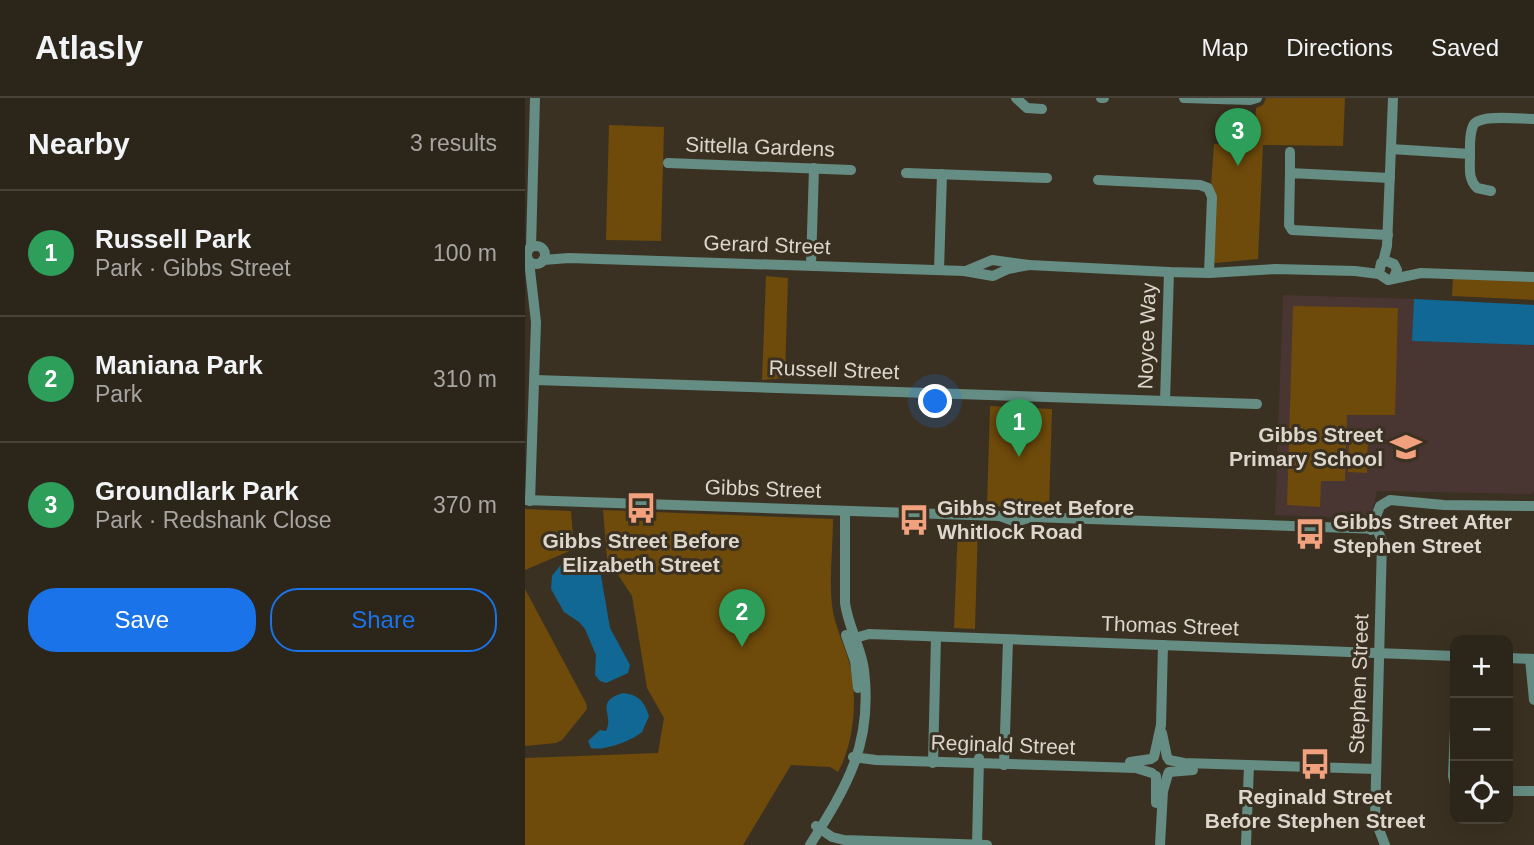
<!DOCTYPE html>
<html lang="en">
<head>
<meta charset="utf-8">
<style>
	:root { --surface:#2c251a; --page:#342d23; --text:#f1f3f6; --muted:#a6a5a2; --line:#484239; --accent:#1a73e8 }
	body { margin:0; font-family:Arial,sans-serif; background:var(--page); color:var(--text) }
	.controls { position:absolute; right:21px; bottom:21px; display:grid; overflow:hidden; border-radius:14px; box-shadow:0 7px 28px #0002 }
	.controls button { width:63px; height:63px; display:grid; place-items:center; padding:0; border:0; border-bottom:2px solid var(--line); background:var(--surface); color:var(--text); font:35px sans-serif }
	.you { position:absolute; left:411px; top:304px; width:24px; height:24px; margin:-18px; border:5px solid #fff; border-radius:50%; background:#1a73e8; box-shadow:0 0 0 10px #1a73e833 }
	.badge { display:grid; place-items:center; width:46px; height:46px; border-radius:50%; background:var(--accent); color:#fff; font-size:23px; font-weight:700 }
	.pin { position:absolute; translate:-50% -58px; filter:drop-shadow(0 2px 4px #0008) }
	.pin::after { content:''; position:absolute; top:37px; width:24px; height:21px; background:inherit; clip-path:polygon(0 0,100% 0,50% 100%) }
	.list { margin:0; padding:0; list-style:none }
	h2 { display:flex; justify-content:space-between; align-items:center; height:91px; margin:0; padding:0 28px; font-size:30px }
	h2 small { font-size:23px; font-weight:400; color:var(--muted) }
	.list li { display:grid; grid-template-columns:46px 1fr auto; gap:21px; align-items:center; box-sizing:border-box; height:126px; padding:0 28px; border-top:2px solid var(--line) }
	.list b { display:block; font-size:26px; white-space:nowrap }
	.list p { margin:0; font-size:23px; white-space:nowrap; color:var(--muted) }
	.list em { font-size:23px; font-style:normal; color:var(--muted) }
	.actions { display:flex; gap:14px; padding:21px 28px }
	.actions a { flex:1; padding:16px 0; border:2px solid var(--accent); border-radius:28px; text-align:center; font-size:24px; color:var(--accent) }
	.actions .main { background:var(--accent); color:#fff }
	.icon { flex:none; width:38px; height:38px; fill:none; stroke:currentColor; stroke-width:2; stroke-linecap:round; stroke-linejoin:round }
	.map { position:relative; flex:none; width:1009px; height:747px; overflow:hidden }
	header { display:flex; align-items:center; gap:42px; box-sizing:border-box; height:98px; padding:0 35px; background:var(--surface); border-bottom:2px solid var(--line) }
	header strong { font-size:33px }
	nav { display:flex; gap:38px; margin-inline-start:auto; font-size:24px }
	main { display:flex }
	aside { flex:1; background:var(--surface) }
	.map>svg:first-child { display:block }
</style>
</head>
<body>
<header>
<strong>Atlasly</strong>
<nav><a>Map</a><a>Directions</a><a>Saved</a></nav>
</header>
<main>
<aside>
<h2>Nearby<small>3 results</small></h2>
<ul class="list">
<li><span class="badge" style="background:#2e9e5b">1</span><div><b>Russell Park</b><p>Park · Gibbs Street</p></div><em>100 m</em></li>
<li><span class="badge" style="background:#2e9e5b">2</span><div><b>Maniana Park</b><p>Park</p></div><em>310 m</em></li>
<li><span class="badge" style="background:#2e9e5b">3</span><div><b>Groundlark Park</b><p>Park · Redshank Close</p></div><em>370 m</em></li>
</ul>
<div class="actions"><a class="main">Save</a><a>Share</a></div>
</aside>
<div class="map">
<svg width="1009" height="747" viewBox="0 0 1009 747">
	<rect width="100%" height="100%" fill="#3b3122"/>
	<path fill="#493531" d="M758 197 889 201 888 243 1009 247V393L1006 396 852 393 845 421 750 417Z"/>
	<g fill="#6e4a0b">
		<path d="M741 0H820L818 48 738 47 733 161 690 165 687 161 689 92 686 88 689 46 726 48 730 44 731 10 738 7Z"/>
		<path d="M84 27 139 29 136 143 81 142Z"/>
		<path d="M241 178 263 180 260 280 237 282Z"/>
		<path d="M928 179 1009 183V202L927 198Z"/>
		<path d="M768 208 873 210 870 317H822L820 383H796L795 409 762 407Z"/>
		<path d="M465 308 527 311 524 410 462 408Z"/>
		<path d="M824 339 843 340 842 375 823 374Z"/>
		<path d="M0 411 46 413 49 451 0 472Z"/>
		<path d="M78 412 308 421C308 449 304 480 307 507 309 527 319 545 324 564 333 598 330 643 313 674L305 669 266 667 218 747H0V660L133 655 139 620 122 590 107 498 82 460Z"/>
		<path d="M433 427 453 428 450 531 429 530Z"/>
		<path d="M0 491 61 605 62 611 37 642 31 645 0 648Z"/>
	</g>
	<g fill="#116894">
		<path d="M889 201 1009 207V247L887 243Z"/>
		<path d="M60 461 69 463 75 472 85 530 105 567 103 575 81 585 75 583 70 577 71 557 60 531 54 524 39 514 26 491 27 478 38 464Z"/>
		<path d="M98 595C114 597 119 603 124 618L117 634C106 643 80 653 66 650L63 643 75 632 81 633C90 617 68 604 98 595Z"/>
	</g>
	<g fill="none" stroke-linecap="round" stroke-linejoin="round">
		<g stroke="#658d83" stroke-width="10">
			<path d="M491 0 502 10 517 11"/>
			<path d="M576 0H579"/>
			<path d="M659 0 725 2 732 0"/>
			<path d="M866 51 945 56"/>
			<path d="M143 65 326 72"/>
			<path d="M381 75 522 80"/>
			<path d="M765 75V54"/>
			<path d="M573 82 675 87 683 90 687 99 684 175"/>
			<path d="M966 93 952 90C943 81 945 71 945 59 945 50 944 34 949 26 957 16 996 21 1009 21"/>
			<path d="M863 137 767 132 764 127 765 75 865 80"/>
			<circle cx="11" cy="157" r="9"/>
			<path d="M6 149 10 0"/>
			<path d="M18 162 44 160 439 173 468 178 483 171 504 167"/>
			<path d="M4 163 11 224 5 403"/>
			<path d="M858 164 862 148 868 0"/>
			<path d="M286 167 289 70"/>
			<path d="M414 172 417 76"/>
			<path d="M443 172 467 162 504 167 644 174 684 175 750 171 830 173 854 176"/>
			<path d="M869 179 872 172 869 166 861 163 856 165 854 176 863 182 896 175 1009 179"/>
			<path d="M10 282 732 306"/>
			<path d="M640 303 644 174"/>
			<path d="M0 402 475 418 495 415 506 419 854 431"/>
			<path d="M475 418 491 424 506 419"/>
			<path d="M850 426 857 443 850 721 860 747"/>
			<path d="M846 432 855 408 865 402 919 407 1009 408"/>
			<path d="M321 537 330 563 333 590"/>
			<path d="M323 542 344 536 930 558"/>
			<path d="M983 560 1009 561"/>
			<path d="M1005 561 1009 602"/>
			<path d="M930 631 928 678 930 686"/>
			<path d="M637 635 642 659"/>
			<path d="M328 659 351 662 611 670 627 675"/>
			<path d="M629 659 636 627 638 547"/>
			<path d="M644 662 659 665 851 671"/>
			<path d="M605 664 626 661"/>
			<path d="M408 665 411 539"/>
			<path d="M479 667 483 542"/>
			<path d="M644 674 668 672"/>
			<path d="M631 678V705"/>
			<path d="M983 693H1009"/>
			<path d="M291 728 307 739 319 742 462 747"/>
			<path d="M285 747C322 688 348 646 339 572 336 549 323 528 320 505V413"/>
			<path d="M452 747 454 660"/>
			<path d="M635 747 638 693 643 676"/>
			<path d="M721 747 724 667"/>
		</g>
	</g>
	<defs>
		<symbol id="school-bare" viewBox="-9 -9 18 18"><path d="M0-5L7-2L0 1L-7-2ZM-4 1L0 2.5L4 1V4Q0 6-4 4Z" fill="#f1a17d" stroke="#3b3122" stroke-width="2.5" paint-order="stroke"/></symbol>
		<symbol id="bus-bare" viewBox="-9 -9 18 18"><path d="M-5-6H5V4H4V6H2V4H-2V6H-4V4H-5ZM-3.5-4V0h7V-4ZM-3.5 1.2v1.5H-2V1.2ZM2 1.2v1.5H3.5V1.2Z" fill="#f1a17d" stroke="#3b3122" stroke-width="2.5" paint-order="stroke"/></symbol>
	</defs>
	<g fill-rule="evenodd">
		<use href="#school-bare" x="859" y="327" width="44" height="44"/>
		<use href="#bus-bare" x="94" y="388" width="44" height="44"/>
		<use href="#bus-bare" x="367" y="400" width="44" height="44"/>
		<use href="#bus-bare" x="763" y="414" width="44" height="44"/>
		<use href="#bus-bare" x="768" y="644" width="44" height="44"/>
	</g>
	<g text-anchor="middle" stroke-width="6" stroke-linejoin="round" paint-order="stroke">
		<g font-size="21" fill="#ddd6cd" stroke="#3b3122">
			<text transform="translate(235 49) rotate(2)" y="7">Sittella Gardens</text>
			<text transform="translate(242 147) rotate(2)" y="7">Gerard Street</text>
			<text transform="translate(622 238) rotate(-88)" y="7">Noyce Way</text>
			<text transform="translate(309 272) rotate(2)" y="7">Russell Street</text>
			<text transform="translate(238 391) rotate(2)" y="7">Gibbs Street</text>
			<text transform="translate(645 528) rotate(2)" y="7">Thomas Street</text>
			<text transform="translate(834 586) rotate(-88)" y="7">Stephen Street</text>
			<text transform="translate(478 647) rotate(2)" y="7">Reginald Street</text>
		</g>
		<g font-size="21" font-weight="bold" fill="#ddd6cd" stroke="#3b3122" text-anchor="start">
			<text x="858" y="344" text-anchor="end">Gibbs Street<tspan x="858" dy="24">Primary School</tspan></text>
			<text x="412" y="417">Gibbs Street Before<tspan x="412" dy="24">Whitlock Road</tspan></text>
			<text x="808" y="431">Gibbs Street After<tspan x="808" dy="24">Stephen Street</tspan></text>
			<text x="116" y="450" text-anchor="middle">Gibbs Street Before<tspan x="116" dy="24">Elizabeth Street</tspan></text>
			<text x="790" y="706" text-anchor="middle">Reginald Street<tspan x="790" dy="24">Before Stephen Street</tspan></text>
		</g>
	</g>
</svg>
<div class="controls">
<button>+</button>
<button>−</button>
<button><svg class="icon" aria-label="locate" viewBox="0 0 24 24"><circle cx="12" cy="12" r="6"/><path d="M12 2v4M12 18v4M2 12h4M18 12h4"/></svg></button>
</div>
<div class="you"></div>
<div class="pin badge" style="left:494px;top:359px;background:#2e9e5b">1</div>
<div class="pin badge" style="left:217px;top:549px;background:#2e9e5b">2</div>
<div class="pin badge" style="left:713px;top:68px;background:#2e9e5b">3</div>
</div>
</main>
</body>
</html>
